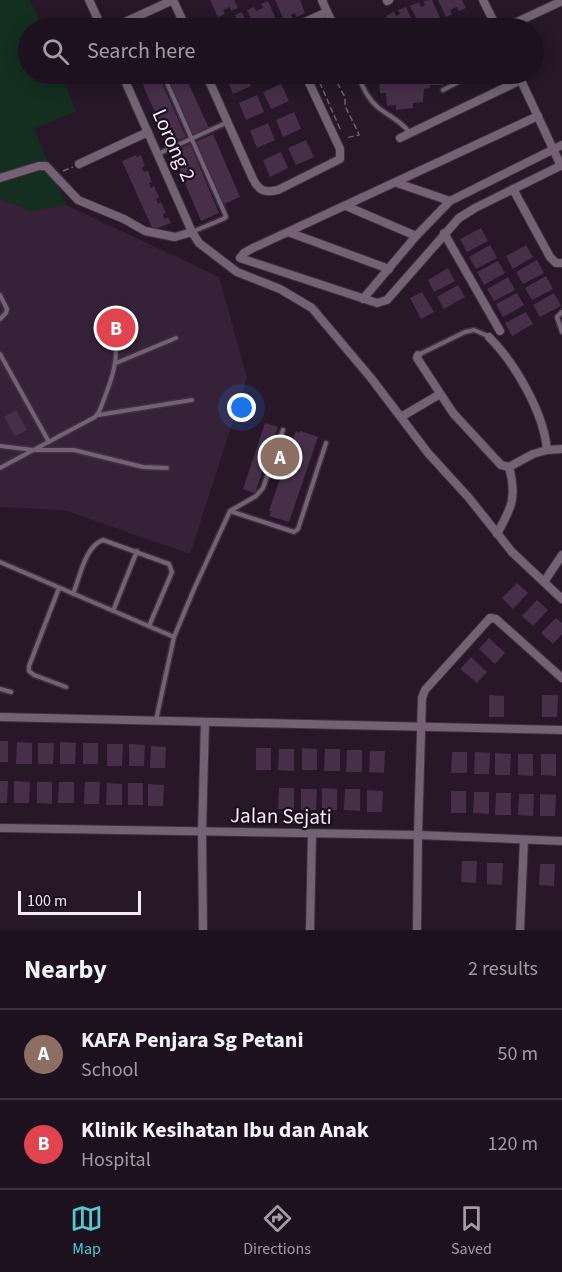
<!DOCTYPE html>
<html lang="en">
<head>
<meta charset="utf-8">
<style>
	:root { --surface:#1d111f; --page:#251a28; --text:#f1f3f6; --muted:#a09da4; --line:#3b313d; --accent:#51ccd4 }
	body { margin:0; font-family:"Source Sans 3",sans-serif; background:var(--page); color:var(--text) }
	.scale { position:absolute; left:18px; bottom:15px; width:123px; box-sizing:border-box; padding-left:6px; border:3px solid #f4eaf6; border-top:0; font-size:16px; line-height:21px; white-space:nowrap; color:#f4eaf6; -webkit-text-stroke:4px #1d0e1f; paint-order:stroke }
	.you { position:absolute; left:242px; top:408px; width:21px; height:21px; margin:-15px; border:4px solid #fff; border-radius:50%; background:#1a73e8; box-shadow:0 0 0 9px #1a73e833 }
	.badge { display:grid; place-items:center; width:39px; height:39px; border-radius:50%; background:var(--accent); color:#fff; font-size:20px; font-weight:700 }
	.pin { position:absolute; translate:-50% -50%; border:3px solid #fff; box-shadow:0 2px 6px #0006 }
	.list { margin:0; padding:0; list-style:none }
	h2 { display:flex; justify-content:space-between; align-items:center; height:78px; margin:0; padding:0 24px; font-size:26px }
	h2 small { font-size:20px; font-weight:400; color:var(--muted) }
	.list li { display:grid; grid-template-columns:39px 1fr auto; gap:18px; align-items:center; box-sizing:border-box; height:90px; padding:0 24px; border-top:2px solid var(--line) }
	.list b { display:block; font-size:22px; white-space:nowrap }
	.list p { margin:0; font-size:20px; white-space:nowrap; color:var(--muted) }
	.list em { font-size:20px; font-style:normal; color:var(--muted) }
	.icon { flex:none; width:33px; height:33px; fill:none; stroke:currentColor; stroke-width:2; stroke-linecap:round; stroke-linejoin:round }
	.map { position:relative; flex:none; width:562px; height:930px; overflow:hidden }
	.search { position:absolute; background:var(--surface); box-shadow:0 3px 15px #0003; left:18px; right:18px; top:18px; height:66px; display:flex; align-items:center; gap:15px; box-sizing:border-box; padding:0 21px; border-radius:33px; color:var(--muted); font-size:22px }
	.sheet { height:258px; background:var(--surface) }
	nav { display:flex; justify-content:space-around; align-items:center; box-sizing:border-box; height:84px; border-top:2px solid var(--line); background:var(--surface); font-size:16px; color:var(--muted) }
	nav a { display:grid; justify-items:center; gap:3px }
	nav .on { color:var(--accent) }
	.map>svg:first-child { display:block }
</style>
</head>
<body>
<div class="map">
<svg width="562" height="930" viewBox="0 0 562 930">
	<rect width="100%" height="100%" fill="#271729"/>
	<path fill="#362238" d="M0 198 30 211 66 205 219 277 247 378 190 554 64 510 0 507Z"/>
	<path fill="#142f1f" d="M0 0H30L42 28H28V74H61L76 111 34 129 66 205 30 211 0 198Z"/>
	<g fill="#472f4a">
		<path d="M210 0H234L238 8 231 11 230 7 226 9 223 10 225 14 218 17Z"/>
		<path d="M275 0H300L305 13 297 17 295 13 291 15 293 19 285 23Z"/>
		<path d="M432 0 441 20 434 23 433 19 426 22 428 26 421 28 410 6 419 2 421 7 425 5 423 1Z"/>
		<path d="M438 0H462L466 8 459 11 457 7 454 8 450 10 452 14 446 17Z"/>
		<path d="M268 1 278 24 270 27 268 23 264 25 265 28H255L247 10 254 7 256 11 263 8 261 4Z"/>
		<path d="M406 7 416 28H390L386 16 394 12 396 16 400 14 398 10Z"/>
		<path d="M242 12 249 28H225L221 21 228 18 230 22 237 19 235 15Z"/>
		<path d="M138 74H158L186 137 169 144Z"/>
		<path d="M166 74H184L209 128 193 135Z"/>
		<path d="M233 74H246L251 86 233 94 226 77Z"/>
		<path d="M385 74H429V77L442 74 443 85H430V88L424 89 423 102 413 103V108L396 110V105L387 106 386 93H380L379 81H381V76L385 75Z"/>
		<path d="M281 84 289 101 271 109 263 92Z"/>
		<path d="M257 95 264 112 246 120 239 103Z"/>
		<path d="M294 112 301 129 283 137 276 120Z"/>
		<path d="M268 123 275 140 257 148 250 131Z"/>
		<path d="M213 134 240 197 222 205 195 142Z"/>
		<path d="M306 140 314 157 296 165 288 148Z"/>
		<path d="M190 144 219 213 201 221 172 152Z"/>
		<path d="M281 152 288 168 270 177 263 160Z"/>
		<path d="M136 155 137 157 141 155 145 166 142 168 144 172 148 171 152 182 149 183 150 186 151 188 154 186 159 197 156 199 157 201 158 204 161 202 166 213 163 214 165 219 168 217 171 223 153 230 122 161Z"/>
		<path d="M481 228 488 241 467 252 460 239Z"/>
		<path d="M490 245 497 258 476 269 469 257Z"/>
		<path d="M526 245 533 257 513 269 506 256Z"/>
		<path d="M537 260 544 273 523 284 516 272Z"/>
		<path d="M498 261 505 273 484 285 477 272Z"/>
		<path d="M448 268 455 281 434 292 428 280Z"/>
		<path d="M546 276 553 289 532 300 525 288Z"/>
		<path d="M508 277 515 290 494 301 487 289Z"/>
		<path d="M458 285 465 297 444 309 437 297Z"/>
		<path d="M422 292 434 312 421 319 410 298Z"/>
		<path d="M517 293 524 305 503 317 496 304Z"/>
		<path d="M554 293 561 306 540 317 533 305Z"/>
		<path d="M526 312 533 324 512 336 505 323Z"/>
		<path d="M16 410 27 430 15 436 4 417Z"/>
		<path d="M265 423 278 427 255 493 243 489Z"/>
		<path d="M296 431 299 433 300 431 318 437 289 522 269 516 271 511H269Z"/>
		<path d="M517 583 528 593 513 609 502 598Z"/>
		<path d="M537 600 548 610 533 626 522 616Z"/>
		<path d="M556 618 562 623V634L553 644 541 633Z"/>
		<path d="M489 638 505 653 495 664 479 649Z"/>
		<path d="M471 657 487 672 477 683 460 669Z"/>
		<path d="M489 695 504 696V717H489Z"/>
		<path d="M542 695H558L557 717H542Z"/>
		<rect x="0" y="741" width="8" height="21"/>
		<path d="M17 742 32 743V764H16Z"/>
		<path d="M60 742 76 743 75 764H60Z"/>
		<path d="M38 743H54L53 764H38Z"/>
		<rect x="83" y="743" width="15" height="21"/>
		<path d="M107 744H123L122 766H107Z"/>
		<path d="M129 744 145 745 144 766H129Z"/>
		<path d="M151 746 166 747 165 768H150Z"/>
		<rect x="256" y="748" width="15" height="22"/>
		<path d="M302 748 317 749V770H302Z"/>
		<path d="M279 749H294V771L278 770Z"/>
		<path d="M325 749H340V771H324Z"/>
		<path d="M347 750H362V772H346Z"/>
		<path d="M370 751H385L384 773 369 772Z"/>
		<path d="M452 752H467V773H451Z"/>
		<path d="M475 752 490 753 489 774H474Z"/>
		<path d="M495 753 511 754 510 775H495Z"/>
		<path d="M518 754H533V776L518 775Z"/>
		<path d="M541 754H556V776L541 775Z"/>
		<path d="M0 781H8L7 803H0Z"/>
		<path d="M14 781 30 782 29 803H14Z"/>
		<path d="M37 782H52V804L37 803Z"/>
		<path d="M59 782H74V803H58Z"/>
		<path d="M85 782H100L99 804H84Z"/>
		<path d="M107 783 122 784V805H106Z"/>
		<rect x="128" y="783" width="15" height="22"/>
		<path d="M148 784 164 785 163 806H148Z"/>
		<path d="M279 788H294V810L278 809Z"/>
		<path d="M322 788 337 789V810H322Z"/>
		<path d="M301 789H317L316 810H301Z"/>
		<path d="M345 789H360V811L344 810Z"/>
		<path d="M367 790 383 791 382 812H367Z"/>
		<rect x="451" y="791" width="15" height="22"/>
		<path d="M474 792H489V814L473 813Z"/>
		<path d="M496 793H511V815H495Z"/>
		<path d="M519 794H534L533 816 518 815Z"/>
		<path d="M540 794 556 795 555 816H540Z"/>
		<path d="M462 861H477L476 883 461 882Z"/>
		<path d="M487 863H503L502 885 487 884Z"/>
		<path d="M540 864H555L554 886 539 885Z"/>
	</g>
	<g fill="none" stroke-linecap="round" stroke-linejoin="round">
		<defs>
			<g id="lane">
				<path d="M137 18 142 28"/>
				<path d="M163 74 225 214 226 217 223 219 192 232"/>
				<path d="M357 74C363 87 368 100 380 109 392 118 400 120 410 133"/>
				<path d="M443 90 474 74"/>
				<path d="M158 154 228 122"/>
				<path d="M0 295 7 309 6 313 0 319"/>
				<path d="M562 312 557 317 562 332"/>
				<path d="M0 354 49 442"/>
				<path d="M418 355 465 332 474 330 488 336"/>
				<path d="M116 363 176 338"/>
				<path d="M98 415 192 400"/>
				<path d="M0 446 34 450H74L143 467 167 468"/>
				<path d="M0 468 95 417 99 412C109 386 121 361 114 332"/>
				<path d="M230 511 294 532 298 529 326 443"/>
				<path d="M0 562 174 637"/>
				<path d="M59 588 29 666V671L34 675 66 687"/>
				<path d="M73 594C80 577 85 546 103 540L169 564 172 572 149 626"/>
				<path d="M113 611 137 551"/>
				<path d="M0 689 11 692"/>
				<path d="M156 720 174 637 194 589 230 511 256 496 263 488 283 430"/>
			</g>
			<g id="street">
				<path d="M89 0 102 28"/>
				<path d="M173 0 186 28"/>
				<path d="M483 0 497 28"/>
				<path d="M387 1 389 0"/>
				<path d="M327 12 335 28"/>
				<path d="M112 28 173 0"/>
				<path d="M292 28 327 12 322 0"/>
				<path d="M504 28 562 1"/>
				<path d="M122 74 192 232 199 243 237 272 280 289 312 308 371 378 428 453 469 498 512 552 562 599"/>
				<path d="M206 74 253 179C259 191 265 193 278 190L340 159V149L305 74"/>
				<path d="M518 74 561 166"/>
				<path d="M538 116 253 248 244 253 240 258 377 303 387 300 459 218 475 208 562 165"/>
				<path d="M400 138 521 80"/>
				<path d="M79 164 148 132"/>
				<path d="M0 178 39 166H46L78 200 124 219 145 231 175 237 192 232"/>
				<path d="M397 183 450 201"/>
				<path d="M513 189 550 257 556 263H562"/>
				<path d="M346 206 416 236"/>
				<path d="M288 232 389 269"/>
				<path d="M444 233 500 331"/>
				<path d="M363 299 416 236 450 201 562 145"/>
				<path d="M489 337C515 363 544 413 547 450"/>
				<path d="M418 355 417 358 453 413 501 465 509 467 533 454 547 450 562 449"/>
				<path d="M401 417 440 394"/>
				<path d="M497 534C512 507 517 497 509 467"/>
				<path d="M544 582 562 555"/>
				<path d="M0 717 562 730"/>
				<path d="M0 828 418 835 562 841"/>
				<path d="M203 930 202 832 205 722"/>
				<path d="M310 930 312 834"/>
				<path d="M417 930 418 835 422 698 425 690 490 618 496 619 562 678"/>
				<path d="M520 930 524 840"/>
			</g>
		</defs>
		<use href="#lane" stroke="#3d313f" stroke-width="7"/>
		<use href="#street" stroke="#3d313f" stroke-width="10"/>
		<g stroke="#6e6070" stroke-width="1.5" stroke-dasharray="6 3" stroke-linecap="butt">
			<path d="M316 74 341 131"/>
			<path d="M336 74V81L345 97V106L358 132 359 135 345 138"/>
			<path d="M63 171 73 167"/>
		</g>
		<use href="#lane" stroke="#746176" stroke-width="4"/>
		<use href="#street" stroke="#746176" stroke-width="8"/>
	</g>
	<g text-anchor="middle" stroke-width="4.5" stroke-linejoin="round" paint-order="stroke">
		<g font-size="21" fill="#f4eaf6" stroke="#1d0e1f">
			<text transform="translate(174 145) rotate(66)" y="7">Lorong 2</text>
			<text transform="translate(281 816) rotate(1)" y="7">Jalan Sejati</text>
		</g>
	</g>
</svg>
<div class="scale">100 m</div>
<div class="you"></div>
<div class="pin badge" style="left:280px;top:457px;background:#8d6e63">A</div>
<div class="pin badge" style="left:116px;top:328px;background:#e0444e">B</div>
<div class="search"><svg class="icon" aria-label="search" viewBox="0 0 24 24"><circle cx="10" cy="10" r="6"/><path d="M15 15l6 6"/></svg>Search here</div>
</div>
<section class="sheet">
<h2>Nearby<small>2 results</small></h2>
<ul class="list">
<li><span class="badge" style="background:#8d6e63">A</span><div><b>KAFA Penjara Sg Petani</b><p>School</p></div><em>50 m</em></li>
<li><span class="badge" style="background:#e0444e">B</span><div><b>Klinik Kesihatan Ibu dan Anak</b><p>Hospital</p></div><em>120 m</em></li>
</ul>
</section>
<nav>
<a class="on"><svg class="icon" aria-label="map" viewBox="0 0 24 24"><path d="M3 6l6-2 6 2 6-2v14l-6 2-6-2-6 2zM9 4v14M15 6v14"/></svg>Map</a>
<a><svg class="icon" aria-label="directions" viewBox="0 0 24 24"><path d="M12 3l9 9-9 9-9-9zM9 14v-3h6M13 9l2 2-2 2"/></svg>Directions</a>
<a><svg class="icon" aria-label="saved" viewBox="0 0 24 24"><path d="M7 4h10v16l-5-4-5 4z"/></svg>Saved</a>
</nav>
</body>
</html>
